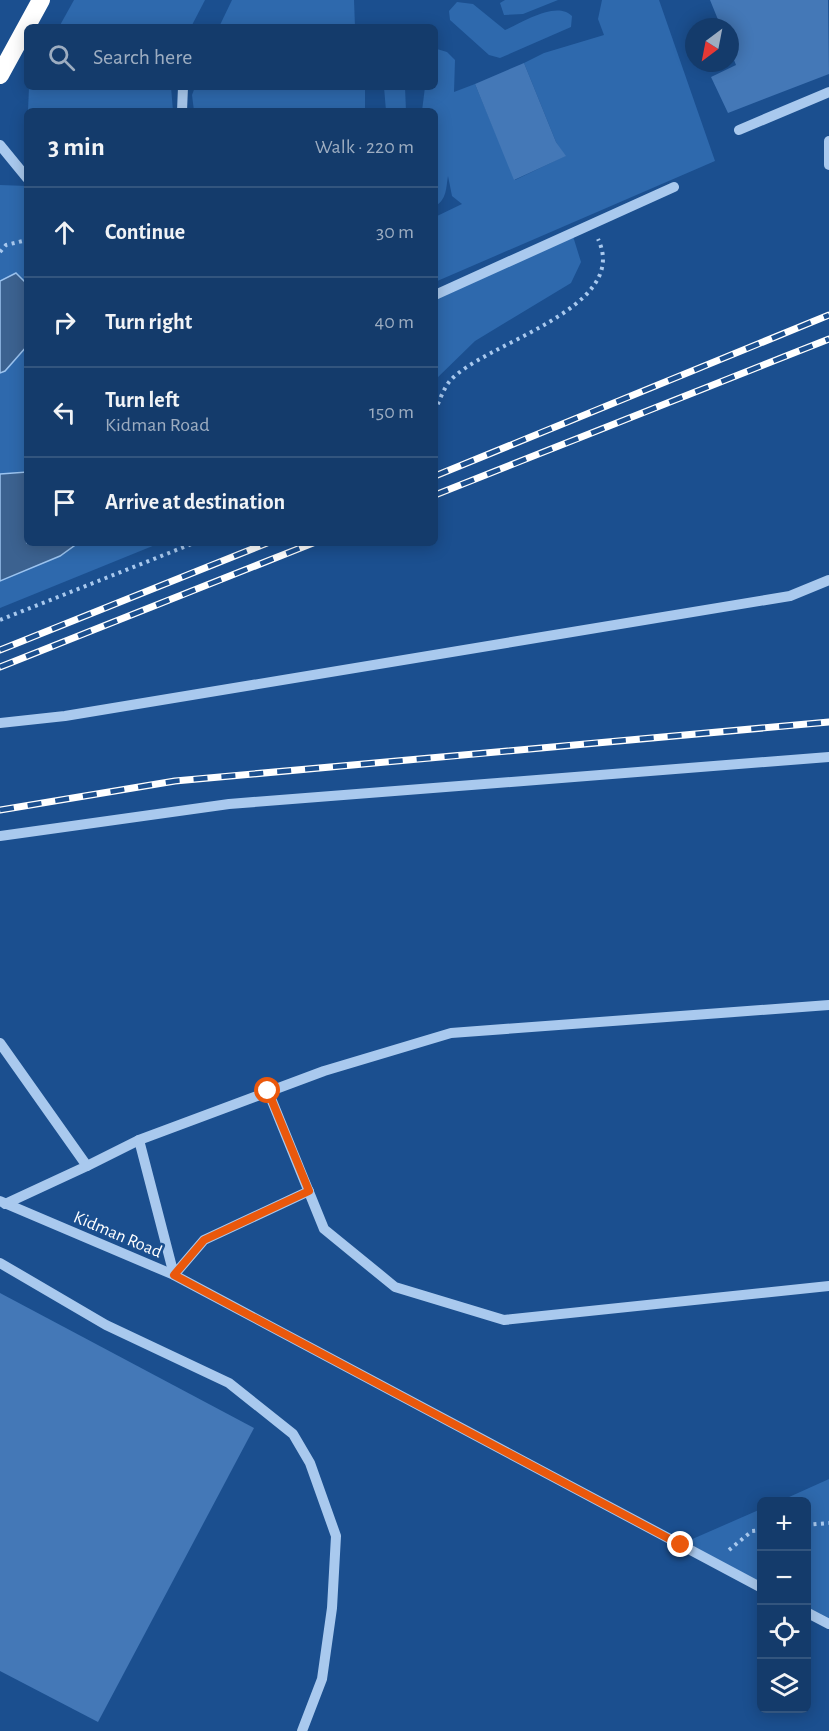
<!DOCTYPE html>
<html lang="en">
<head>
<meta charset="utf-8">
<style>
	:root { --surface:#143b6b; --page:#1d4271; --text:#f1f3f6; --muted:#9dadc1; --line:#33557e }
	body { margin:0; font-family:"Alegreya Sans",sans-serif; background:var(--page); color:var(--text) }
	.controls { position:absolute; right:18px; bottom:18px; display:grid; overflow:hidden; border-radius:9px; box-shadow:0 3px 15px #0003 }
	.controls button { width:54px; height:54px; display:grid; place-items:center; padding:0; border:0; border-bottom:2px solid var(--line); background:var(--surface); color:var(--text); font:30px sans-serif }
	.compass { position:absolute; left:685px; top:18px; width:54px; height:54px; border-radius:50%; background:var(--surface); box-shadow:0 3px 15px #0003; rotate:212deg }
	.stop { position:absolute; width:18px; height:18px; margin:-14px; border:4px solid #ea580c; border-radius:50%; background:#fff }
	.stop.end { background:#ea580c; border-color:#fff; box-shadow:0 2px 6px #0008 }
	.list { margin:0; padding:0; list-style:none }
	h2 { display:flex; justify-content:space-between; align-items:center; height:78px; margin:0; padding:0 24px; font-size:26px }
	h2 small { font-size:20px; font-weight:400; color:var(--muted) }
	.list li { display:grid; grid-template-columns:39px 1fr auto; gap:18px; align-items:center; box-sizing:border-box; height:90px; padding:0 24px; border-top:2px solid var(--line) }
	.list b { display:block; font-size:22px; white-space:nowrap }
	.list p { margin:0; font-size:20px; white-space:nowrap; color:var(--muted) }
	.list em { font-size:20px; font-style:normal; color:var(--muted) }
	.icon { flex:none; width:33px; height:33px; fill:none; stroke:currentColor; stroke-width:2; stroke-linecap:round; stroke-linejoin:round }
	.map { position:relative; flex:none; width:829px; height:1731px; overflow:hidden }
	.search { position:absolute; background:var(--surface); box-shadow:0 3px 15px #0003; left:24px; top:24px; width:414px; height:66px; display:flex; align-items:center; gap:15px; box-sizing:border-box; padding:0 21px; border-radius:9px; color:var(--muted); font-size:22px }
	.panel { position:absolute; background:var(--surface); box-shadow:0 3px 15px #0003; left:24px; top:108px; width:414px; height:438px; border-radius:9px }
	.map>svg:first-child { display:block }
</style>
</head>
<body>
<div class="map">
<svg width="829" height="1731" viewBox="0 0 829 1731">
	<rect width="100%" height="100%" fill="#1b4f8f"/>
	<g fill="#2e69ad">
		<path d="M74 0H205L191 27H59Z"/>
		<path d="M232 0H354L355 27H219Z"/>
		<path d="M505 0H558L523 14 504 15 500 3Z"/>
		<path d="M602 0H659L715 161 435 282V217L462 204 452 196 448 176C446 187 447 200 435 206V111H422L425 87H435V52L437 49 447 52 455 60 454 92 475 84 515 180 565 156 556 142 524 63 544 53 604 35 598 19Z"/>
		<path d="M457 2 473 4 505 30C522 23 556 0 572 16L571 27 500 58 489 55 450 20 449 11Z"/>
		<path d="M29 87H171L173 111H28Z"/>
		<path d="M195 87H365V111H194L192 95Z"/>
		<path d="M384 87H405L406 111H386Z"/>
		<path d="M0 185 27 186V543H160L0 608Z"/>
		<path d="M572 233 581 262 571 283 475 341 435 380V295Z"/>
		<path d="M829 1479V1625L807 1612 806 1502H778Z"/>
		<path d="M761 1509V1588L681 1544Z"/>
	</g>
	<g fill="#3c6290" stroke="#9cc4f0" stroke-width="1.5">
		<path d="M16 273 27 284V346L5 371 0 373V281Z"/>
		<path d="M27 472V543H78L60 556 0 581V474Z"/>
	</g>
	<g fill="#4478b7">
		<path d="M710 0H828L829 74 728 113 711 77 736 65 730 50V27H721Z"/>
		<path d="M524 63 556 142 566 156 514 180 475 84Z"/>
		<path d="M0 1293 254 1428 98 1722 0 1671Z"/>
	</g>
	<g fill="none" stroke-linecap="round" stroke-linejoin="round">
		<g stroke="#a9c9ee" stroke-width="4" stroke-dasharray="3 4.5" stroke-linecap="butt">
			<path d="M0 252 6 245 27 240"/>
			<path d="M435 411C439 402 443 390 449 382 481 343 632 310 598 239"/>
			<path d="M0 620 194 543"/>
			<path d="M806 1525 829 1523"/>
			<path d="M729 1550 752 1531 762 1530"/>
		</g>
		<g stroke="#a9c9ee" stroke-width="10">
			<path d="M182 111 183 87"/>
			<path d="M739 130 829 92"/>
			<path d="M829 141V165"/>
			<path d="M0 145 27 178"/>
			<path d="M435 295 674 187"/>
			<path d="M0 723 65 716 790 596 829 580"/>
			<path d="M0 836 229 804 829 757"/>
			<path d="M0 1043 87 1166 5 1204"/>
			<path d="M268 1091 324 1229 395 1287 504 1320 829 1286"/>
			<path d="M87 1166 139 1140"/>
			<path d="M309 1191 204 1240 174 1275 139 1140 324 1071 451 1033 829 1005"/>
			<path d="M0 1201 174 1275 762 1588"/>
			<path d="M0 1263 106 1325 229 1383 293 1434 310 1463 336 1536 332 1608 322 1679 302 1731"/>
			<path d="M806 1612 829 1624"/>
		</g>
		<path stroke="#fff" stroke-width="18" d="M0 75 41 0"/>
		<defs>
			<g id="rail">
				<path d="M435 476 829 315"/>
				<path d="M435 495 829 339"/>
				<path d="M0 650 267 543"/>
				<path d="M0 667 313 543"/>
				<path d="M0 810 175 781 829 722"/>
			</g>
		</defs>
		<use href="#rail" stroke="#fff" stroke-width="7"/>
		<use href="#rail" stroke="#1b4f8f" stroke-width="4.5" stroke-dasharray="14" stroke-linecap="butt"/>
	</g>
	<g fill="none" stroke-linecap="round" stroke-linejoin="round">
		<path stroke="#ea580c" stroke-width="8" d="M268 1091 309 1191 204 1240 174 1275 681 1545"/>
	</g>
	<g text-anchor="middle" stroke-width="5" stroke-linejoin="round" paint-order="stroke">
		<g font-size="18" fill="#fff" stroke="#1b4f8f">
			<text transform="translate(118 1234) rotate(23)" y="6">Kidman Road</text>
		</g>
	</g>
</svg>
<div class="controls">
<button>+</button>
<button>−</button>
<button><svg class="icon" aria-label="locate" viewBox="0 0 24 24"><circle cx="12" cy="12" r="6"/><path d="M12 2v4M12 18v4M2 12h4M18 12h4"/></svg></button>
<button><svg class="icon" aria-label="layers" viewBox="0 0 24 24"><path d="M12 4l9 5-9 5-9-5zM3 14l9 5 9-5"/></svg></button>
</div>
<svg class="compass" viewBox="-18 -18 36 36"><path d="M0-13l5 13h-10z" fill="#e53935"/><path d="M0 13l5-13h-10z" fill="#9dadc1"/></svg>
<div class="stop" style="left:268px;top:1091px"></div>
<div class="stop end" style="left:681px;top:1545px"></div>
<div class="search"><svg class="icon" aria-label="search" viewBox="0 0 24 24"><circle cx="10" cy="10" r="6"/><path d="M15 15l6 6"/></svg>Search here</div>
<section class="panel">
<h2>3 min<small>Walk · 220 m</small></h2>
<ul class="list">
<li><svg class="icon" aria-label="ahead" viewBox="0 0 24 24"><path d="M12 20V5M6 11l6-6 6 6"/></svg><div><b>Continue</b></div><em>30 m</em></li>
<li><svg class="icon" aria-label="right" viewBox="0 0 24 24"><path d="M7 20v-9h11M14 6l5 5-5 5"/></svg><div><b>Turn right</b></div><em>40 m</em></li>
<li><svg class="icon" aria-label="left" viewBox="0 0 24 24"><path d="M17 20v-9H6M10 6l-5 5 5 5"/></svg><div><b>Turn left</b><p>Kidman Road</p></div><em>150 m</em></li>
<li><svg class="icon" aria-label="arrive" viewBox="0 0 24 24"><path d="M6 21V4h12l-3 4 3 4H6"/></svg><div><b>Arrive at destination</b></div></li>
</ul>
</section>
</div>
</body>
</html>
